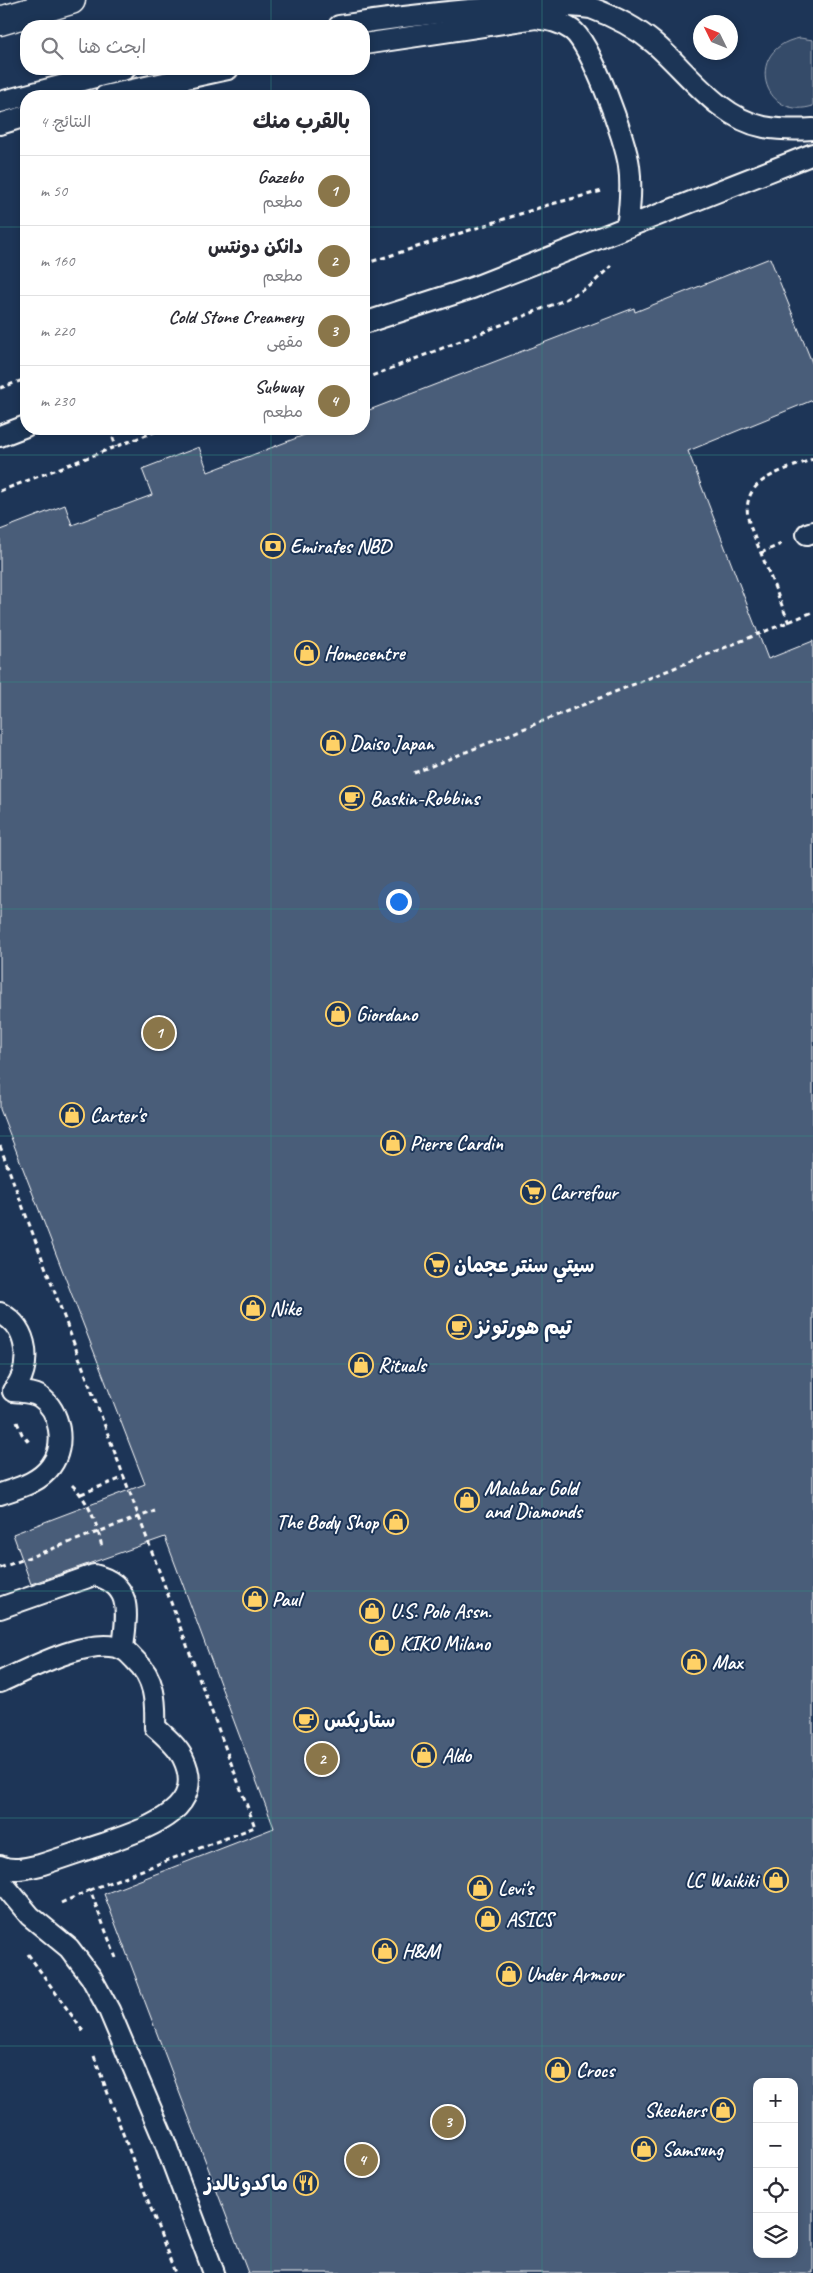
<!DOCTYPE html>
<html lang="ar">
<head>
<meta charset="utf-8">
<style>
	:root { --surface:#fff; --page:#f2f2f3; --text:#2b2b33; --muted:#7c7c81; --line:#e1e1e2; --accent:#8a764a }
	body { margin:0; font-family:Caveat,"Playpen Sans Arabic",sans-serif; background:var(--page); color:var(--text); direction:rtl }
	.controls { position:absolute; right:15px; bottom:15px; display:grid; overflow:hidden; border-radius:10px; box-shadow:0 2px 8px #0003 }
	.controls button { width:45px; height:45px; display:grid; place-items:center; padding:0; border:0; border-bottom:1px solid var(--line); background:var(--surface); color:var(--text); font:25px sans-serif }
	.compass { position:absolute; left:693px; top:15px; width:45px; height:45px; border-radius:50%; background:var(--surface); box-shadow:0 2px 8px #0003; rotate:313deg }
	.you { position:absolute; left:398px; top:901px; width:18px; height:18px; margin:-12px; border:4px solid #fff; border-radius:50%; background:#1a73e8; box-shadow:0 0 0 8px #1a73e833 }
	.badge { display:grid; place-items:center; width:32px; height:32px; border-radius:50%; background:var(--accent); color:#fff; font-size:16px; font-weight:700 }
	.pin { position:absolute; translate:-50% -50%; border:2px solid #fff; box-shadow:0 1px 5px #0006 }
	.list { margin:0; padding:0; list-style:none }
	h2 { display:flex; justify-content:space-between; align-items:center; height:65px; margin:0; padding:0 20px; font-size:21px }
	h2 small { font-size:16px; font-weight:400; color:var(--muted) }
	.list li { display:grid; grid-template-columns:32px 1fr auto; gap:15px; align-items:center; box-sizing:border-box; height:70px; padding:0 20px; border-top:1px solid var(--line) }
	.list b { display:block; font-size:19px; white-space:nowrap }
	.list p { margin:0; font-size:16px; white-space:nowrap; color:var(--muted) }
	.list em { font-size:16px; font-style:normal; color:var(--muted) }
	.icon { flex:none; width:28px; height:28px; fill:none; stroke:currentColor; stroke-width:2; stroke-linecap:round; stroke-linejoin:round }
	.map { position:relative; flex:none; width:813px; height:2273px; overflow:hidden; direction:ltr }
	.search { position:absolute; background:var(--surface); box-shadow:0 2px 8px #0003; left:20px; top:20px; width:350px; height:55px; display:flex; align-items:center; gap:12px; box-sizing:border-box; padding:0 18px; border-radius:20px; color:var(--muted); font-size:19px }
	.panel { position:absolute; background:var(--surface); box-shadow:0 2px 8px #0003; left:20px; top:90px; width:350px; height:345px; border-radius:20px; direction:rtl }
	.map>svg:first-child { display:block }
</style>
</head>
<body>
<div class="map">
<svg width="813" height="2273" viewBox="0 0 813 2273">
	<rect width="100%" height="100%" fill="#1d3557"/>
	<filter id="ink" filterUnits="userSpaceOnUse"><feTurbulence type="fractalNoise" baseFrequency=".02" numOctaves="2"/><feDisplacementMap in="SourceGraphic" scale="10" xChannelSelector="R" yChannelSelector="G"/><feConvolveMatrix kernelMatrix="1 2 1 2 8 2 1 2 1" color-interpolation-filters="sRGB"/></filter>
	<g filter="url(#ink)">
		<path fill="#364b69" stroke="#9aa5b4" d="M800 38 813 40V106C762 122 743 48 800 38Z"/>
		<path fill="#4a5d79" stroke="#fff" fill-rule="evenodd" d="M770 258 813 365V400L688 451 768 659 813 641V2273H248L104 1894 274 1828 165 1537 31 1584 13 1534 145 1484 0 1109V530L65 505 72 525 152 495 142 469 199 447 208 472 320 429H364V412L634 308 635 312ZM757 2082H794V2254H757Z"/>
		<g fill="none" stroke-linecap="round" stroke-linejoin="round">
			<defs>
				<g id="lane">
					<path d="M339 26C404 16 531 0 591 8 613 16 635 27 654 43 687 71 718 118 764 127 780 130 797 130 813 129"/>
					<path d="M364 44 536 18C549 20 561 22 572 30 591 43 626 141 629 166 632 187 630 206 627 227"/>
					<path d="M105 96 228 69"/>
					<path d="M0 102 125 69"/>
					<path d="M0 124 26 116"/>
					<path d="M364 323 472 288 813 154"/>
					<path d="M0 436 26 426"/>
					<path d="M807 534 813 532"/>
					<path d="M0 1313C29 1327 33 1367 13 1391"/>
					<path d="M0 1494C18 1488 39 1483 51 1466 66 1446 61 1410 39 1396 31 1392 21 1392 13 1391"/>
					<path d="M0 1608 94 1575C135 1585 126 1616 123 1649"/>
					<path d="M0 1682C29 1669 93 1634 124 1650 128 1652 132 1657 135 1660 155 1678 156 1702 155 1727 165 1736 177 1746 183 1758 209 1811 141 1830 106 1843 84 1850 62 1858 40 1865 27 1868 12 1872 0 1866"/>
					<path d="M0 1880 30 1916 69 1948 91 1977 109 2010 164 2140 214 2273"/>
				</g>
				<path id="secondary" d="M0 21 71 0"/>
			</defs>
			<use href="#lane" stroke="#fff" stroke-width="24"/>
			<use href="#secondary" stroke="#fff" stroke-width="31"/>
			<g stroke="#fff" stroke-width="3" stroke-dasharray="5 4" stroke-linecap="butt">
				<path d="M364 264 548 205 602 191"/>
				<path d="M364 379 562 301 590 286 611 266"/>
				<path d="M0 388 26 379"/>
				<path d="M110 429 116 447"/>
				<path d="M0 491 162 429"/>
				<path d="M761 553 781 544"/>
				<path d="M789 623 750 526C736 479 779 473 813 459"/>
				<path d="M414 773 813 612"/>
				<path d="M0 1146 255 1827 90 1890 116 1958"/>
				<path d="M17 1422 22 1434 29 1442"/>
				<path d="M72 1485C89 1501 98 1526 102 1548"/>
				<path d="M81 1494 125 1477"/>
				<path d="M0 1568 155 1511"/>
				<path d="M61 1903 90 1890"/>
				<path d="M28 1954 85 2034"/>
				<path d="M94 2056 175 2273"/>
			</g>
			<use href="#lane" stroke="#1d3557" stroke-width="20"/>
			<use href="#secondary" stroke="#1d3557" stroke-width="28"/>
		</g>
	</g>
	<path fill="none" stroke="#338b84" stroke-width="1" stroke-opacity="0.55" d="M271 0V26M542 0V2273M271 69V96M0 227H26M364 227H813M271 429V2273M0 455H813M0 682H813M0 909H813M0 1136H813M0 1364H813M0 1591H813M0 1818H813M0 2046H813"/>
	<defs>
		<symbol id="bank-ring" viewBox="-11 -11 22 22"><circle r="9.5" fill="#1d3557" stroke="#ffd166" stroke-width="1.5"/><path d="M-6-4H6V4H-6ZM0-2.3a2.3 2.3 0 1 0 0 4.6a2.3 2.3 0 1 0 0-4.6Z" fill="#ffd166"/></symbol>
		<symbol id="shop-ring" viewBox="-11 -11 22 22"><circle r="9.5" fill="#1d3557" stroke="#ffd166" stroke-width="1.5"/><path d="M-5-2.5h2.3a2.7 3.5 0 0 1 5.4 0H5L5.5 6h-11ZM-1.5-2.5h3a1.5 2.3 0 0 0-3 0Z" fill="#ffd166"/></symbol>
		<symbol id="cafe-ring" viewBox="-11 -11 22 22"><circle r="9.5" fill="#1d3557" stroke="#ffd166" stroke-width="1.5"/><path d="M-5.5-4.5H6V0H3Q3 3.5 0 3.5H-2.5Q-5.5 3.5-5.5 0ZM3-3.2v2h1.7v-2ZM-6 4.5H4V6H-6Z" fill="#ffd166"/></symbol>
		<symbol id="supermarket-ring" viewBox="-11 -11 22 22"><circle r="9.5" fill="#1d3557" stroke="#ffd166" stroke-width="1.5"/><path d="M-6-5.5h2.5l.6 2H6L4.5 2H-2.5L-4.4-4H-6ZM-1.5 3.2a1.3 1.3 0 1 0 .1 0ZM3 3.2a1.3 1.3 0 1 0 .1 0Z" fill="#ffd166"/></symbol>
		<symbol id="restaurant-ring" viewBox="-11 -11 22 22"><circle r="9.5" fill="#1d3557" stroke="#ffd166" stroke-width="1.5"/><path d="M-5-6h1v4h1v-4h1v4h1v-4h1v5L-1.5 .5V6h-2V.5L-5-1ZM5-6V6H3V1.5H1.5Q1.5-4 5-6Z" fill="#ffd166"/></symbol>
	</defs>
	<g fill-rule="evenodd">
		<use href="#bank-ring" x="259" y="532" width="28" height="28"/>
		<use href="#shop-ring" x="293" y="639" width="28" height="28"/>
		<use href="#shop-ring" x="319" y="729" width="28" height="28"/>
		<use href="#cafe-ring" x="338" y="784" width="28" height="28"/>
		<use href="#shop-ring" x="324" y="1000" width="28" height="28"/>
		<use href="#shop-ring" x="58" y="1101" width="28" height="28"/>
		<use href="#shop-ring" x="379" y="1129" width="28" height="28"/>
		<use href="#supermarket-ring" x="519" y="1178" width="28" height="28"/>
		<use href="#supermarket-ring" x="423" y="1251" width="28" height="28"/>
		<use href="#shop-ring" x="239" y="1294" width="28" height="28"/>
		<use href="#cafe-ring" x="445" y="1313" width="28" height="28"/>
		<use href="#shop-ring" x="347" y="1351" width="28" height="28"/>
		<use href="#shop-ring" x="453" y="1486" width="28" height="28"/>
		<use href="#shop-ring" x="382" y="1508" width="28" height="28"/>
		<use href="#shop-ring" x="241" y="1585" width="28" height="28"/>
		<use href="#shop-ring" x="358" y="1597" width="28" height="28"/>
		<use href="#shop-ring" x="368" y="1629" width="28" height="28"/>
		<use href="#shop-ring" x="680" y="1648" width="28" height="28"/>
		<use href="#cafe-ring" x="292" y="1706" width="28" height="28"/>
		<use href="#shop-ring" x="410" y="1741" width="28" height="28"/>
		<use href="#shop-ring" x="762" y="1866" width="28" height="28"/>
		<use href="#shop-ring" x="466" y="1874" width="28" height="28"/>
		<use href="#shop-ring" x="474" y="1905" width="28" height="28"/>
		<use href="#shop-ring" x="371" y="1937" width="28" height="28"/>
		<use href="#shop-ring" x="495" y="1960" width="28" height="28"/>
		<use href="#shop-ring" x="544" y="2056" width="28" height="28"/>
		<use href="#shop-ring" x="709" y="2096" width="28" height="28"/>
		<use href="#shop-ring" x="630" y="2135" width="28" height="28"/>
		<use href="#restaurant-ring" x="292" y="2169" width="28" height="28"/>
	</g>
	<g text-anchor="middle" stroke-width="4" stroke-linejoin="round" paint-order="stroke">
		<g font-size="20" font-weight="bold" fill="#fff" stroke="#1d3557" text-anchor="start">
			<text x="290" y="553">Emirates NBD</text>
			<text x="324" y="660">Homecentre</text>
			<text x="350" y="750">Daiso Japan</text>
			<text x="370" y="805">Baskin-Robbins</text>
			<text x="356" y="1021">Giordano</text>
			<text x="90" y="1122">Carter's</text>
			<text x="410" y="1150">Pierre Cardin</text>
			<text x="550" y="1199">Carrefour</text>
			<text x="454" y="1272">سيتي سنتر عجمان</text>
			<text x="270" y="1315">Nike</text>
			<text x="476" y="1334">تيم هورتونز</text>
			<text x="378" y="1372">Rituals</text>
			<text x="484" y="1495">Malabar Gold<tspan x="484" dy="23">and Diamonds</tspan></text>
			<text x="378" y="1529" text-anchor="end">The Body Shop</text>
			<text x="272" y="1606">Paul</text>
			<text x="390" y="1618">U.S. Polo Assn.</text>
			<text x="400" y="1650">KIKO Milano</text>
			<text x="712" y="1669">Max</text>
			<text x="324" y="1727">ستاربكس</text>
			<text x="442" y="1762">Aldo</text>
			<text x="758" y="1887" text-anchor="end">LC Waikiki</text>
			<text x="498" y="1895">Levi's</text>
			<text x="506" y="1926">ASICS</text>
			<text x="402" y="1958">H&amp;M</text>
			<text x="526" y="1981">Under Armour</text>
			<text x="576" y="2077">Crocs</text>
			<text x="706" y="2117" text-anchor="end">Skechers</text>
			<text x="662" y="2156">Samsung</text>
			<text x="288" y="2190" text-anchor="end">ماكدونالدز</text>
		</g>
	</g>
</svg>
<div class="controls">
<button>+</button>
<button>−</button>
<button><svg class="icon" aria-label="locate" viewBox="0 0 24 24"><circle cx="12" cy="12" r="6"/><path d="M12 2v4M12 18v4M2 12h4M18 12h4"/></svg></button>
<button><svg class="icon" aria-label="layers" viewBox="0 0 24 24"><path d="M12 4l9 5-9 5-9-5zM3 14l9 5 9-5"/></svg></button>
</div>
<svg class="compass" viewBox="-18 -18 36 36"><path d="M0-13l5 13h-10z" fill="#e53935"/><path d="M0 13l5-13h-10z" fill="#7c7c81"/></svg>
<div class="you"></div>
<div class="pin badge" style="left:159px;top:1033px">1</div>
<div class="pin badge" style="left:322px;top:1759px">2</div>
<div class="pin badge" style="left:448px;top:2122px">3</div>
<div class="pin badge" style="left:362px;top:2160px">4</div>
<div class="search"><svg class="icon" aria-label="search" viewBox="0 0 24 24"><circle cx="10" cy="10" r="6"/><path d="M15 15l6 6"/></svg>ابحث هنا</div>
<section class="panel">
<h2>بالقرب منك<small>النتائج: 4</small></h2>
<ul class="list">
<li><span class="badge">1</span><div><b>Gazebo</b><p>مطعم</p></div><em>50 m</em></li>
<li><span class="badge">2</span><div><b>دانكن دونتس</b><p>مطعم</p></div><em>160 m</em></li>
<li><span class="badge">3</span><div><b>Cold Stone Creamery</b><p>مقهى</p></div><em>220 m</em></li>
<li><span class="badge">4</span><div><b>Subway</b><p>مطعم</p></div><em>230 m</em></li>
</ul>
</section>
</div>
</body>
</html>
